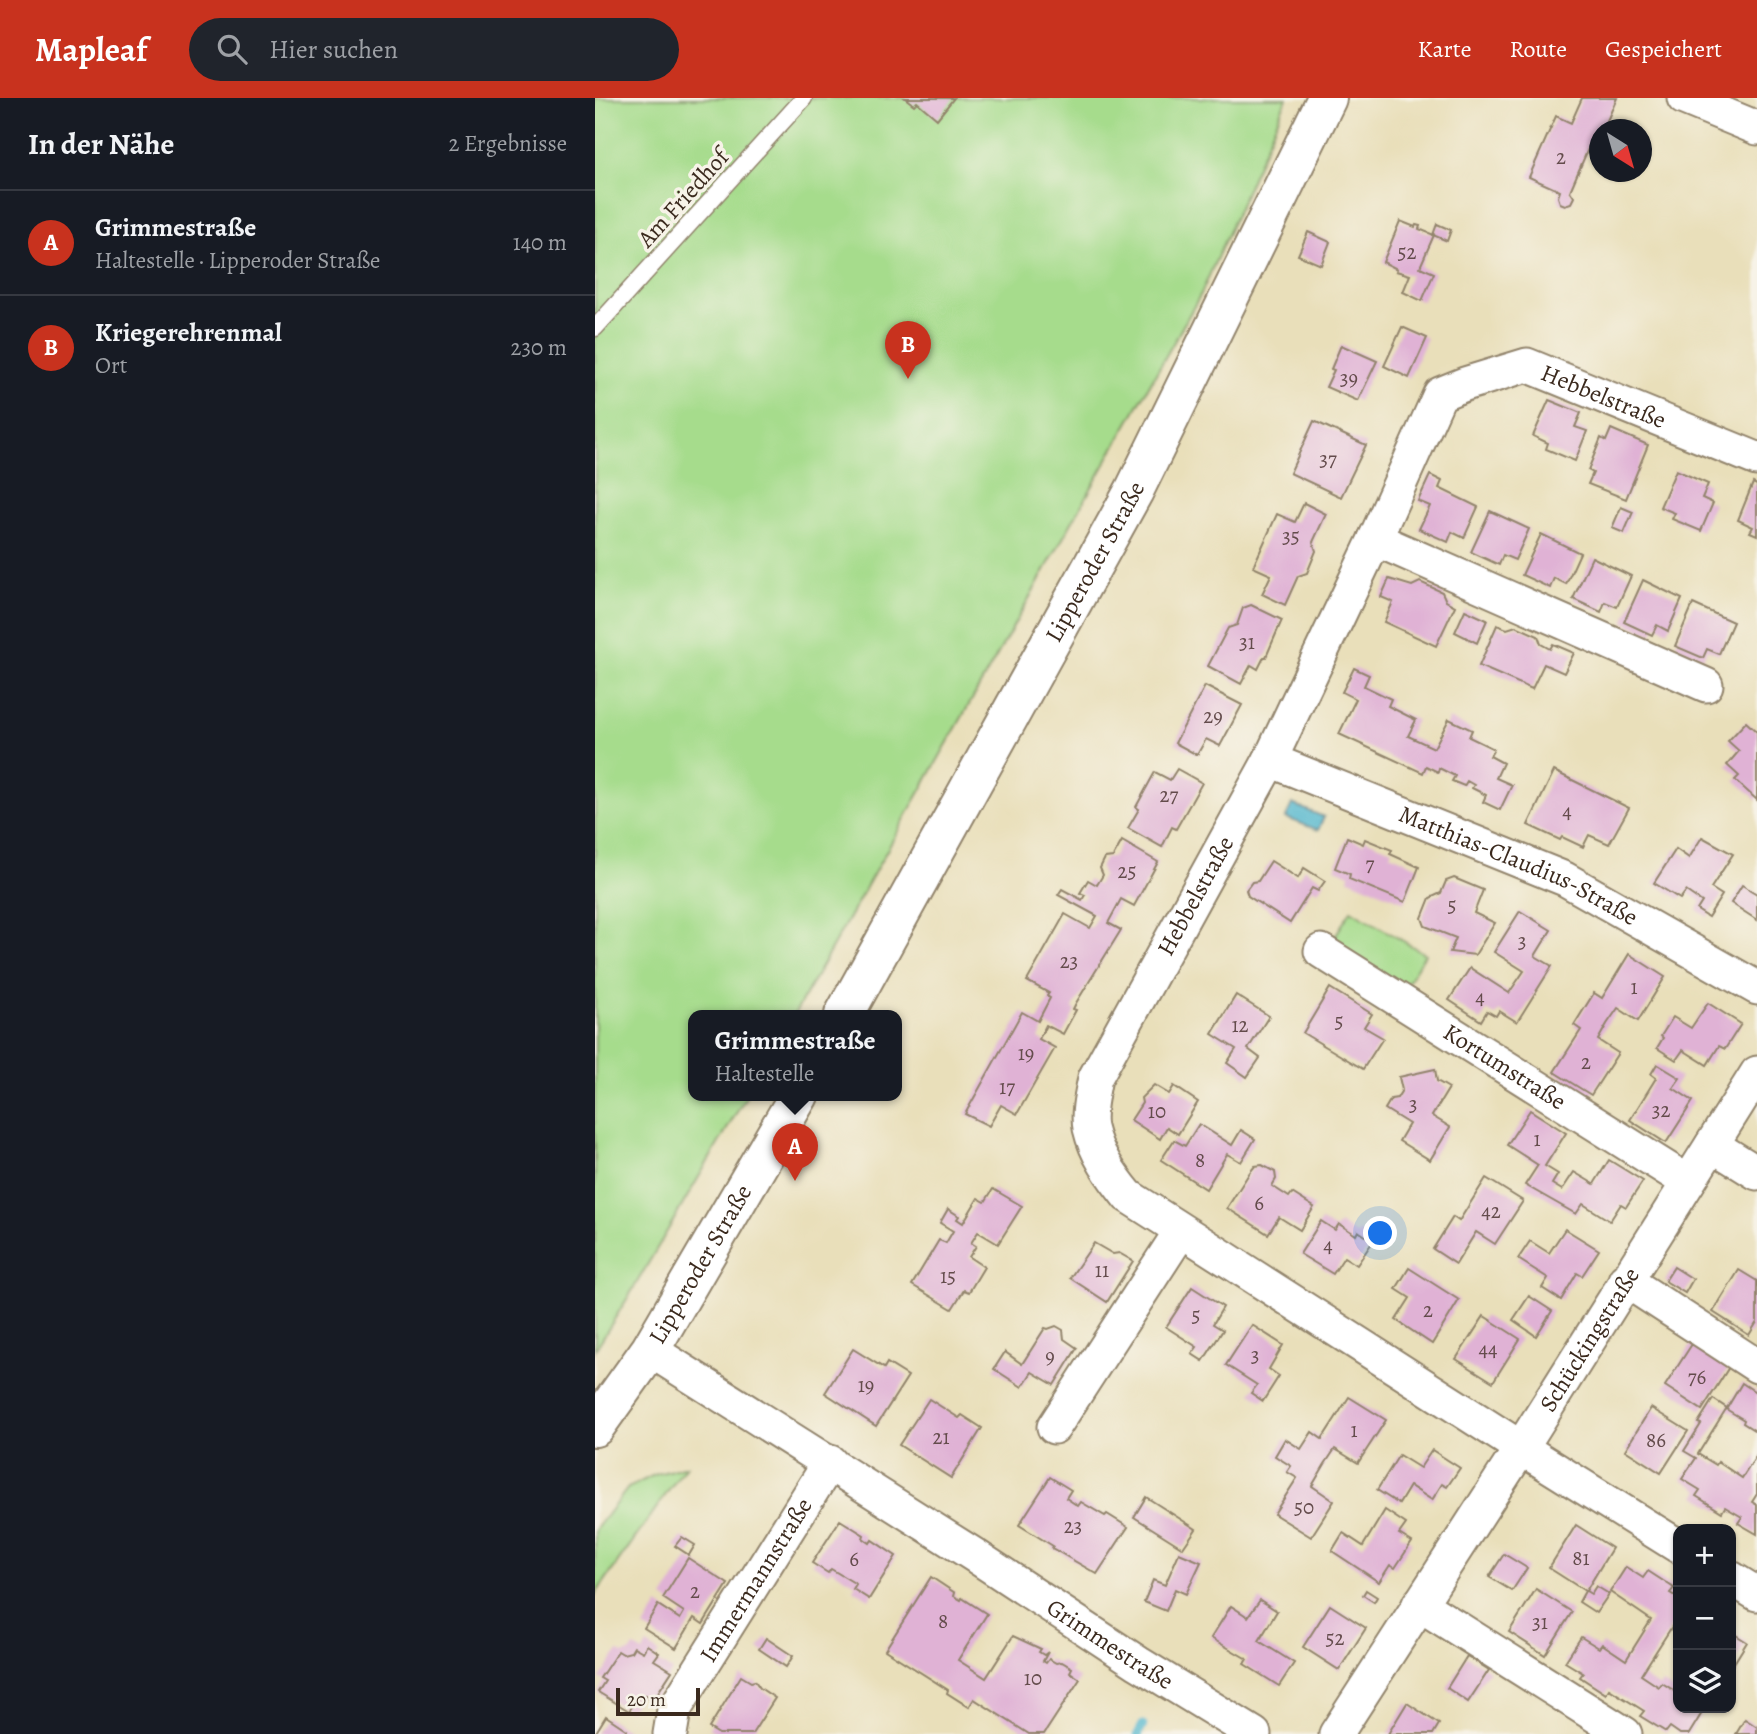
<!DOCTYPE html>
<html lang="de">
<head>
<meta charset="utf-8">
<style>
	:root { --surface:#171b24; --page:#20242c; --text:#f1f3f6; --muted:#9ea1a6; --line:#363941; --accent:#c8321e }
	body { margin:0; font-family:Alegreya,serif; background:var(--page); color:var(--text) }
	.controls { position:absolute; right:21px; bottom:21px; display:grid; overflow:hidden; border-radius:14px; box-shadow:0 2px 5px #0004 }
	.controls button { width:63px; height:63px; display:grid; place-items:center; padding:0; border:0; border-bottom:2px solid var(--line); background:var(--surface); color:var(--text); font:35px sans-serif }
	.compass { position:absolute; left:994px; top:21px; width:63px; height:63px; border-radius:50%; background:var(--surface); box-shadow:0 2px 5px #0004; rotate:143deg }
	.scale { position:absolute; left:21px; bottom:18px; width:84px; box-sizing:border-box; padding-left:7px; border:4px solid #3b2a1e; border-top:0; font-size:19px; line-height:24px; white-space:nowrap; color:#3b2a1e; -webkit-text-stroke:5px #f7f3e8; paint-order:stroke }
	.you { position:absolute; left:786px; top:1136px; width:24px; height:24px; margin:-18px; border:5px solid #fff; border-radius:50%; background:#1a73e8; box-shadow:0 0 0 10px #1a73e833 }
	.badge { display:grid; place-items:center; width:46px; height:46px; border-radius:50%; background:var(--accent); color:#fff; font-size:23px; font-weight:700 }
	.pin { position:absolute; translate:-50% -58px; filter:drop-shadow(0 2px 4px #0008) }
	.pin::after { content:''; position:absolute; top:37px; width:24px; height:21px; background:inherit; clip-path:polygon(0 0,100% 0,50% 100%) }
	.popup { position:absolute; left:93px; top:912px; width:214px; height:91px; box-sizing:border-box; display:grid; place-content:center; border-radius:14px; background:var(--surface); filter:drop-shadow(0 2px 5px #0005); font-size:23px; white-space:nowrap; color:var(--muted) }
	.popup b { font-size:26px; color:var(--text) }
	.popup::after { content:''; position:absolute; left:50%; top:100%; margin-left:-14px; border:14px solid transparent; border-top-color:var(--surface) }
	.list { margin:0; padding:0; list-style:none }
	h2 { display:flex; justify-content:space-between; align-items:center; height:91px; margin:0; padding:0 28px; font-size:30px }
	h2 small { font-size:23px; font-weight:400; color:var(--muted) }
	.list li { display:grid; grid-template-columns:46px 1fr auto; gap:21px; align-items:center; box-sizing:border-box; height:105px; padding:0 28px; border-top:2px solid var(--line) }
	.list b { display:block; font-size:26px; white-space:nowrap }
	.list p { margin:0; font-size:23px; white-space:nowrap; color:var(--muted) }
	.list em { font-size:23px; font-style:normal; color:var(--muted) }
	.icon { flex:none; width:38px; height:38px; fill:none; stroke:currentColor; stroke-width:2; stroke-linecap:round; stroke-linejoin:round }
	.map { position:relative; flex:none; width:1162px; height:1636px; overflow:hidden }
	header { display:flex; align-items:center; gap:42px; box-sizing:border-box; height:98px; padding:0 35px; background:var(--accent); color:#fff }
	header strong { font-size:33px }
	nav { display:flex; gap:38px; margin-inline-start:auto; font-size:24px }
	.search { width:490px; height:63px; background:var(--page); display:flex; align-items:center; gap:18px; box-sizing:border-box; padding:0 24px; border-radius:38px; color:var(--muted); font-size:26px }
	main { display:flex }
	aside { flex:1; background:var(--surface) }
	.map>svg:first-child { display:block }
</style>
</head>
<body>
<header>
<strong>Mapleaf</strong>
<div class="search"><svg class="icon" aria-label="search" viewBox="0 0 24 24"><circle cx="10" cy="10" r="6"/><path d="M15 15l6 6"/></svg>Hier suchen</div>
<nav><a>Karte</a><a>Route</a><a>Gespeichert</a></nav>
</header>
<main>
<aside>
<h2>In der Nähe<small>2 Ergebnisse</small></h2>
<ul class="list">
<li><span class="badge">A</span><div><b>Grimmestraße</b><p>Haltestelle · Lipperoder Straße</p></div><em>140 m</em></li>
<li><span class="badge">B</span><div><b>Kriegerehrenmal</b><p>Ort</p></div><em>230 m</em></li>
</ul>
</aside>
<div class="map">
<svg width="1162" height="1636" viewBox="0 0 1162 1636">
	<rect width="100%" height="100%" fill="#f7f3e8"/>
	<filter id="ink" filterUnits="userSpaceOnUse"><feTurbulence type="fractalNoise" baseFrequency=".0143" numOctaves="2"/><feDisplacementMap in="SourceGraphic" scale="14" xChannelSelector="R" yChannelSelector="G"/><feConvolveMatrix kernelMatrix="1 2 1 2 8 2 1 2 1" color-interpolation-filters="sRGB"/></filter>
	<filter id="wash" filterUnits="userSpaceOnUse"><feTurbulence type="fractalNoise" baseFrequency=".00686" numOctaves="4" result="noise"/><feDisplacementMap in="SourceGraphic" scale="28" xChannelSelector="R" yChannelSelector="G"/><feGaussianBlur stdDeviation="1.57" result="paint"/><feColorMatrix in="noise" values="0 0 0 0 0 0 0 0 0 0 0 0 0 0 0 0 0 1.4 0 .05"/><feComposite in="paint" operator="in"/></filter>
	<g filter="url(#wash)">
		<rect width="100%" height="100%" fill="#e9dfba"/>
		<g fill="#a6dc8c" stroke="#708355" stroke-width="2">
			<path d="M0 0H692L607 194 199 917H99V997H152L37 1193 0 1252Z"/>
			<path d="M756 812 830 856 808 892 734 848Z"/>
			<path d="M91 1368 0 1497V1432L33 1390 59 1377Z"/>
		</g>
		<path fill="#4eb5cd" stroke="#447076" stroke-width="2" d="M697 706 729 719 723 732 691 720Z"/>
		<g fill="none" stroke-linecap="round" stroke-linejoin="round">
			<path stroke="#4eb5cd" stroke-width="9" d="M543 1636 548 1627"/>
		</g>
		<g id="blocks">
			<g fill="#e0b2d5">
				<path d="M310 0H359L342 21 322 4 319 7Z"/>
				<path d="M987 0H1022L1008 32H1004V39L999 37 975 93 979 99 976 105 970 107 965 105 963 99 965 93 934 79 961 18 976 25Z"/>
				<path d="M805 123 820 129 821 127 825 128 824 131 839 137 825 169 839 175 827 203 808 194 815 177 801 173 802 171 788 164Z"/>
				<path d="M842 126 856 132 852 143 838 137Z"/>
				<path d="M713 134 735 144 726 167 703 157Z"/>
				<path d="M807 229 832 240 814 280 789 268Z"/>
				<path d="M746 247 782 263 763 303 731 289 739 272 736 271Z"/>
				<path d="M954 302 986 315 980 329 992 333 980 363 951 351 953 345 938 338Z"/>
				<path d="M719 323 771 347 746 399 695 375Z"/>
				<path d="M1016 331 1053 347 1031 401 993 386 998 375 993 372 1006 340 1011 343Z"/>
				<path d="M1081 372 1113 386 1107 400 1118 405 1106 433 1077 421 1080 415 1065 409Z"/>
				<path d="M835 377 847 383 844 390 883 409 869 440 857 434 853 444 824 431 835 408 823 403Z"/>
				<path d="M1158 385 1162 387V437L1155 434 1158 429 1143 422Z"/>
				<path d="M709 405 731 416 718 444 721 453 712 475 703 478 690 507 667 496 676 477 658 469 682 416 700 424Z"/>
				<path d="M1026 409 1038 414 1029 435 1017 430Z"/>
				<path d="M895 413 934 431 920 462 908 457 904 467 876 454Z"/>
				<path d="M946 436 985 455 971 486 959 480 955 490 927 477Z"/>
				<path d="M997 459 1036 478 1022 509 1010 504 1006 514 978 501Z"/>
				<path d="M794 481 817 488 825 484 847 494 851 503 860 508 841 548 789 524 798 504 786 499Z"/>
				<path d="M1048 482 1087 501 1073 533 1062 527 1057 537 1029 524Z"/>
				<path d="M1098 506 1138 524 1124 556 1112 551 1108 560 1080 548Z"/>
				<path d="M656 507 687 522 671 559H669L663 571 656 567 646 586 613 568 633 530 642 527 648 510Z"/>
				<path d="M870 512 892 522 882 545 860 534Z"/>
				<path d="M902 527 912 531 921 528 943 538 946 546 955 551 958 546 979 555 969 575 949 566 937 591 884 568Z"/>
				<path d="M759 570 774 577 769 588 796 601 793 608 821 622 813 638 839 650 854 621 877 632 874 639 899 651 895 658 908 665 901 680 917 687 905 712 888 704 891 697 877 690 879 687 872 683 869 688 857 683 860 678 844 670 843 674 831 668 828 675 744 636 761 601 747 594Z"/>
				<path d="M610 588 647 607 625 648 611 641 602 657 580 645Z"/>
				<path d="M1151 624 1162 634V702L1140 682 1144 678 1132 667 1144 653 1133 643Z"/>
				<path d="M582 671 607 685 581 731 577 729 567 749 533 730 544 711 541 709 560 674 575 682Z"/>
				<path d="M959 673 1034 710 1014 746 994 737 988 749 967 739 965 742 933 727Z"/>
				<path d="M752 739 768 746 770 741 797 752 795 756 824 769 810 804 754 781 755 776 740 770Z"/>
				<path d="M1107 739 1138 756 1116 790 1127 797 1113 819 1102 812 1107 804 1091 793 1085 801 1059 785 1081 751 1094 760Z"/>
				<path d="M527 743 563 764 539 808 526 801 513 825 526 832 481 905 478 911 481 912 468 936 451 927 444 941 460 950 422 1016 406 1007 394 1028 370 1016 427 914 443 923 455 900 452 898 454 895 432 883 470 816 495 830 502 818 463 797 467 791 487 802 490 797 485 795 493 782 502 787 508 777 505 770 510 760 518 759Z"/>
				<path d="M676 763 703 780 709 770 730 783 723 793 717 790 695 825 653 798 651 792 657 784 663 783Z"/>
				<path d="M859 780 888 792 879 815 900 825 880 857 855 854 861 840 830 828 827 820 835 800 846 795 851 783Z"/>
				<path d="M1147 787 1162 796V822L1136 805Z"/>
				<path d="M925 813 956 832 940 858 957 868 922 924 904 913 901 918 892 913 886 923 854 902 875 870 914 895 929 873 899 854Z"/>
				<path d="M1034 856 1070 879 1043 923 1023 910 1012 926 1003 942 1023 955 996 997 959 974 986 932 979 927 999 895 1007 900Z"/>
				<path d="M735 890 777 916 769 929 788 940 768 971 708 935Z"/>
				<path d="M641 897 674 918 653 951 665 960 652 979 632 965 641 951 617 936Z"/>
				<path d="M1113 905 1146 926 1130 951 1124 948 1112 967 1088 952 1081 962 1062 950 1068 940 1066 938 1078 919 1096 930Z"/>
				<path d="M1062 966 1085 980 1078 990 1098 1003 1071 1045 1035 1022 1061 980 1056 976Z"/>
				<path d="M840 971 842 983 854 990 837 1018 855 1029 835 1062 804 1043 814 1026 790 1011 796 1001 802 1000 807 992 804 979Z"/>
				<path d="M559 987 574 996 579 988 603 1004 583 1036 572 1029 565 1041 536 1022 547 1005 546 1000Z"/>
				<path d="M935 1012 971 1035 950 1068 963 1076 957 1086 967 1092 979 1074 999 1086 1014 1062 1048 1083 1031 1109 1026 1106 1015 1123 988 1106 981 1116 930 1087 943 1067 912 1047Z"/>
				<path d="M604 1026 637 1047 646 1032 660 1041 646 1064 632 1056 611 1091 566 1062 579 1042 590 1048Z"/>
				<path d="M667 1067 680 1074 681 1081 677 1088 694 1099 697 1095 719 1109 705 1132 684 1119 673 1136 632 1110 655 1074 660 1068Z"/>
				<path d="M891 1080 928 1103 900 1146 881 1134 861 1166 838 1151 858 1119 864 1123Z"/>
				<path d="M398 1091 427 1108 403 1146 383 1134 376 1145 381 1148 374 1159 389 1169 374 1194 369 1192 357 1211 317 1187 344 1142 351 1145 358 1133 345 1125 353 1111 364 1118 362 1121 368 1125 383 1100 390 1104Z"/>
				<path d="M726 1123 740 1132 744 1126 761 1137 763 1133 778 1143 762 1167 749 1159 738 1176 705 1156Z"/>
				<path d="M970 1131 1004 1152 987 1178 982 1175 966 1202 947 1190 953 1180 923 1161 935 1143 954 1155Z"/>
				<path d="M499 1145 518 1156 524 1155 538 1163 512 1204 475 1180Z"/>
				<path d="M1079 1169 1098 1181 1090 1195 1070 1183Z"/>
				<path d="M814 1170 864 1202 837 1246 801 1222 815 1200 801 1191Z"/>
				<path d="M1144 1172 1162 1183V1224L1154 1237 1118 1214Z"/>
				<path d="M597 1189 628 1209 618 1226 628 1232 608 1263 597 1256 602 1249 571 1229Z"/>
				<path d="M934 1198 957 1213 941 1238 918 1222Z"/>
				<path d="M889 1218 925 1241 898 1284 861 1261Z"/>
				<path d="M657 1227 688 1247 674 1271 684 1278 668 1303 656 1295 662 1287 631 1267Z"/>
				<path d="M461 1228 468 1232 469 1241 482 1250 459 1287 437 1274 427 1289 399 1271 410 1254 427 1266 450 1230 453 1231Z"/>
				<path d="M1097 1246 1134 1269 1107 1312 1070 1288Z"/>
				<path d="M258 1251 289 1270 292 1265 313 1278 281 1328 230 1295Z"/>
				<path d="M1147 1285 1162 1295V1334L1148 1325 1149 1322 1131 1311 1103 1356 1121 1367 1123 1364 1147 1380 1162 1357V1396L1157 1404 1162 1407V1436L1143 1425 1147 1419 1130 1409 1127 1414 1101 1398 1105 1392 1087 1381 1101 1360 1089 1353 1106 1326 1103 1325 1118 1301 1132 1310Z"/>
				<path d="M754 1299 791 1322 763 1365 740 1351 730 1366 717 1388 739 1403 716 1439 679 1416 702 1380 692 1374 696 1368 680 1358 690 1341 706 1351 717 1334 727 1341Z"/>
				<path d="M334 1301 364 1320 367 1317 387 1330 356 1380 304 1347Z"/>
				<path d="M1056 1310 1093 1333 1066 1375 1030 1352Z"/>
				<path d="M837 1352 865 1370 852 1389 847 1386 837 1402 815 1388 804 1406 782 1392 804 1357 825 1370Z"/>
				<path d="M455 1379 476 1392 471 1400 483 1408 486 1404 510 1418 512 1416 533 1429 502 1476 457 1450 458 1448 424 1427Z"/>
				<path d="M551 1399 601 1431 588 1450 539 1419Z"/>
				<path d="M790 1412 811 1426 804 1436 817 1444 800 1470 795 1467 784 1484 737 1453 748 1435 768 1448Z"/>
				<path d="M245 1422 269 1437 268 1440 275 1445 277 1442 301 1458 274 1501 258 1491 261 1486 236 1471 233 1475 217 1465Z"/>
				<path d="M981 1427 1017 1450 991 1493 996 1496 1001 1488 1014 1496 1001 1515 984 1504 990 1493 954 1470Z"/>
				<path d="M87 1439 100 1447 94 1457 80 1448Z"/>
				<path d="M584 1455 606 1464 591 1496 580 1491 571 1513 549 1504 558 1482 570 1487Z"/>
				<path d="M909 1456 932 1470 917 1493 894 1479Z"/>
				<path d="M93 1460 133 1486 108 1526 99 1520 81 1550 49 1530 63 1507 85 1521 89 1514 68 1500Z"/>
				<path d="M1031 1469 1048 1480 1053 1473 1079 1490 1075 1495 1083 1500V1519L1046 1577 1064 1589 1067 1585 1083 1595V1610H1110L1094 1636H1085L1075 1629 1071 1634 1045 1618 1049 1613 1014 1591 1011 1596 985 1579 988 1575 970 1564 986 1539 1004 1550 1007 1546 1031 1562 1056 1522 1015 1494Z"/>
				<path d="M336 1479 360 1495 359 1498 366 1502 367 1500 392 1516 363 1562 391 1580 418 1538 446 1551 444 1554 449 1557 453 1554 448 1563 451 1565 454 1561 461 1565 467 1564 477 1570 475 1574 485 1581 449 1636H434L379 1601 374 1609 352 1595 353 1592 290 1552Z"/>
				<path d="M941 1491 977 1514 950 1557 914 1534Z"/>
				<path d="M771 1492 782 1499 779 1504 768 1497Z"/>
				<path d="M665 1502 682 1513 664 1543 699 1565 684 1588 649 1566 652 1561 616 1540 636 1508 653 1519Z"/>
				<path d="M735 1507 771 1530 744 1572 708 1549Z"/>
				<path d="M1136 1534 1152 1544 1136 1570Z"/>
				<path d="M171 1540 198 1558 191 1569 164 1551Z"/>
				<path d="M52 1547 64 1555 59 1562 77 1573 58 1602 51 1597H45L34 1613 3 1594 10 1583 5 1580 23 1553 28 1556 36 1554 39 1549 48 1554Z"/>
				<path d="M872 1558 894 1572 873 1604 852 1590Z"/>
				<path d="M146 1578 156 1584 160 1583 165 1590 180 1600 157 1636H124L114 1630Z"/>
				<path d="M812 1605 844 1626 838 1636H793Z"/>
				<path d="M11 1618 32 1632 30 1636H0Z"/>
				<path d="M1150 1621 1162 1629V1636H1141Z"/>
			</g>
		</g>
	</g>
	<g filter="url(#ink)">
		<use href="#blocks" fill-opacity="0" stroke="#92846c" stroke-width="2"/>
		<g fill="none" stroke-linecap="round" stroke-linejoin="round">
			<defs>
				<path id="service" d="M0 230 209 0"/>
				<g id="minor">
					<path d="M1089 0 1162 30"/>
					<path d="M780 441 1111 587"/>
					<path id="s1" d="M675 662 970 781 1162 890"/>
					<path id="s2" d="M726 853 1093 1084"/>
					<path d="M1117 1047 1162 1075"/>
					<path d="M1030 1182 1162 1268"/>
					<path id="s3" d="M55 1252 379 1457 543 1565 659 1636"/>
					<path d="M459 1329 586 1133"/>
					<path id="s4" d="M1083 1448 926 1350 533 1098C516 1077 501 1056 495 1030 492 1015 497 995 500 980L675 662 780 441 845 296 870 286 932 267 1162 361"/>
					<path d="M1136 1480 1162 1496"/>
					<path d="M824 1506 1030 1636"/>
					<path id="s5" d="M75 1636 79 1612 235 1364"/>
					<path id="s6" d="M741 1636 926 1350 1162 975"/>
				</g>
				<g id="secondary">
					<path id="s7" d="M249 917 539 393 732 0"/>
					<path id="s8" d="M0 1329 55 1252 204 997"/>
				</g>
			</defs>
			<use href="#service" stroke="#92846c" stroke-width="19"/>
			<use href="#minor" stroke="#92846c" stroke-width="37"/>
			<use href="#secondary" stroke="#92846c" stroke-width="42"/>
			<use href="#service" stroke="#fff" stroke-width="16"/>
			<use href="#minor" stroke="#fff" stroke-width="33"/>
			<use href="#secondary" stroke="#fff" stroke-width="38"/>
		</g>
	</g>
	<g text-anchor="middle" stroke-width="7" stroke-linejoin="round" paint-order="stroke">
		<g font-size="21" fill="#644c4c">
			<text x="966" y="66">2</text>
			<text x="812" y="161">52</text>
			<text x="754" y="287">39</text>
			<text x="733" y="368">37</text>
			<text x="696" y="445">35</text>
			<text x="652" y="551">31</text>
			<text x="618" y="625">29</text>
			<text x="574" y="704">27</text>
			<text x="972" y="720">4</text>
			<text x="775" y="773">7</text>
			<text x="532" y="780">25</text>
			<text x="857" y="814">5</text>
			<text x="927" y="850">3</text>
			<text x="474" y="870">23</text>
			<text x="1039" y="896">1</text>
			<text x="885" y="906">4</text>
			<text x="744" y="930">5</text>
			<text x="645" y="934">12</text>
			<text x="431" y="962">19</text>
			<text x="991" y="971">2</text>
			<text x="412" y="996">17</text>
			<text x="818" y="1013">3</text>
			<text x="1066" y="1019">32</text>
			<text x="562" y="1020">10</text>
			<text x="942" y="1048">1</text>
			<text x="605" y="1069">8</text>
			<text x="664" y="1112">6</text>
			<text x="896" y="1120">42</text>
			<text x="733" y="1154">4</text>
			<text x="507" y="1179">11</text>
			<text x="353" y="1185">15</text>
			<text x="833" y="1219">2</text>
			<text x="601" y="1224">5</text>
			<text x="893" y="1258">44</text>
			<text x="660" y="1264">3</text>
			<text x="455" y="1265">9</text>
			<text x="1102" y="1286">76</text>
			<text x="271" y="1294">19</text>
			<text x="759" y="1339">1</text>
			<text x="346" y="1346">21</text>
			<text x="1061" y="1349">86</text>
			<text x="709" y="1416">50</text>
			<text x="478" y="1435">23</text>
			<text x="986" y="1467">81</text>
			<text x="259" y="1468">6</text>
			<text x="100" y="1500">2</text>
			<text x="348" y="1530">8</text>
			<text x="945" y="1531">31</text>
			<text x="740" y="1547">52</text>
			<text x="438" y="1587">10</text>
		</g>
		<g font-size="24" fill="#3b2a1e" stroke="#f7f3e8">
			<text transform="translate(88 100) rotate(-48)" y="8">Am Friedhof</text>
			<text dy="8" stroke="none"><textPath href="#s4" startOffset="1722">Hebbelstraße</textPath></text>
			<text dy="8" stroke="none"><textPath href="#s7" startOffset="518">Lipperoder Straße</textPath></text>
			<text dy="8" stroke="none"><textPath href="#s1" startOffset="270">Matthias-Claudius-Straße</textPath></text>
			<text dy="8" stroke="none"><textPath href="#s4" startOffset="989">Hebbelstraße</textPath></text>
			<text dy="8" stroke="none"><textPath href="#s2" startOffset="217">Kortumstraße</textPath></text>
			<text dy="8" stroke="none"><textPath href="#s8" startOffset="194">Lipperoder Straße</textPath></text>
			<text dy="8" stroke="none"><textPath href="#s6" startOffset="469">Schückingstraße</textPath></text>
			<text dy="8" stroke="none"><textPath href="#s5" startOffset="178">Immermannstraße</textPath></text>
			<text dy="8" stroke="none"><textPath href="#s3" startOffset="546">Grimmestraße</textPath></text>
		</g>
	</g>
</svg>
<div class="controls">
<button>+</button>
<button>−</button>
<button><svg class="icon" aria-label="layers" viewBox="0 0 24 24"><path d="M12 4l9 5-9 5-9-5zM3 14l9 5 9-5"/></svg></button>
</div>
<svg class="compass" viewBox="-18 -18 36 36"><path d="M0-13l5 13h-10z" fill="#e53935"/><path d="M0 13l5-13h-10z" fill="#9ea1a6"/></svg>
<div class="scale">20 m</div>
<div class="you"></div>
<div class="pin badge" style="left:200px;top:1083px">A</div>
<div class="popup"><b>Grimmestraße</b>Haltestelle</div>
<div class="pin badge" style="left:313px;top:281px">B</div>
</div>
</main>
</body>
</html>
